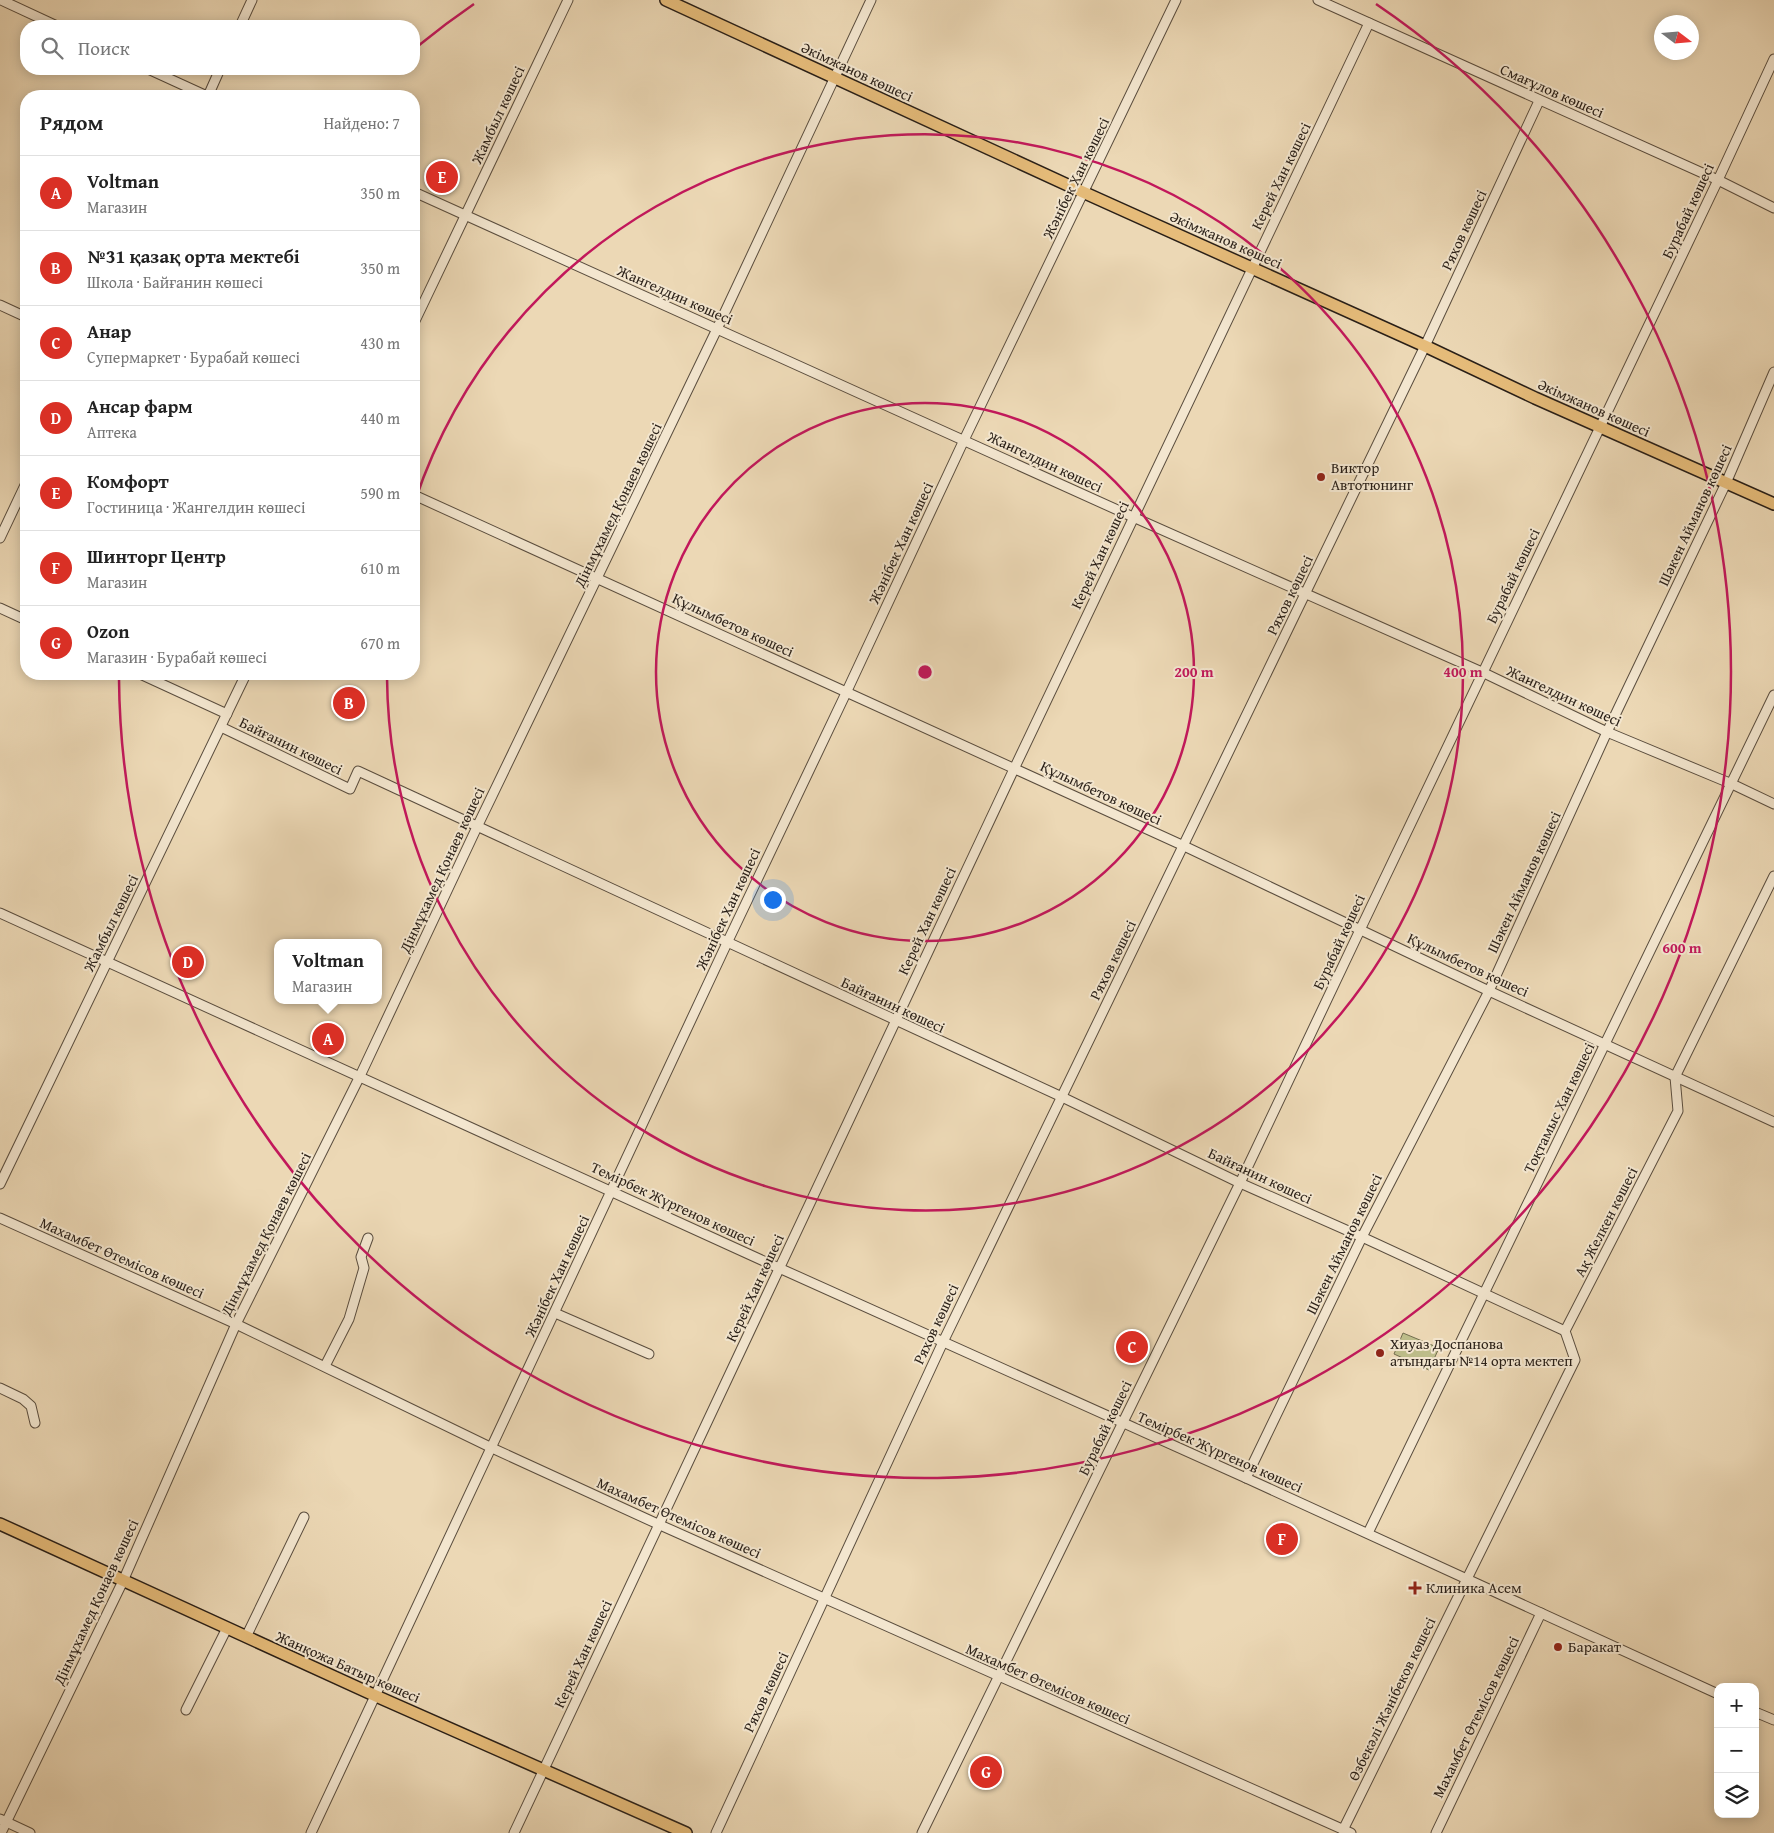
<!DOCTYPE html>
<html lang="ru">
<head>
<meta charset="utf-8">
<style>
	:root { --surface:#fff; --page:#f2f2f2; --text:#222; --muted:#767676; --line:#e0e0e0; --accent:#d93025 }
	body { margin:0; font-family:"Gentium Book Plus",serif; background:var(--page); color:var(--text) }
	.controls { position:absolute; right:15px; bottom:15px; display:grid; overflow:hidden; border-radius:10px; box-shadow:0 2px 12px #0003 }
	.controls button { width:45px; height:45px; display:grid; place-items:center; padding:0; border:0; border-bottom:1px solid var(--line); background:var(--surface); color:var(--text); font:25px sans-serif }
	.compass { position:absolute; left:1654px; top:15px; width:45px; height:45px; border-radius:50%; background:var(--surface); box-shadow:0 2px 12px #0003; rotate:106deg }
	.you { position:absolute; left:772px; top:899px; width:18px; height:18px; margin:-12px; border:4px solid #fff; border-radius:50%; background:#1a73e8; box-shadow:0 0 0 8px #1a73e833 }
	.badge { display:grid; place-items:center; width:32px; height:32px; border-radius:50%; background:var(--accent); color:#fff; font-size:16px; font-weight:700 }
	.pin { position:absolute; translate:-50% -50%; border:2px solid #fff; box-shadow:0 1px 5px #0006 }
	.popup { position:absolute; left:274px; top:939px; width:108px; height:65px; box-sizing:border-box; display:grid; place-content:center; border-radius:10px; background:var(--surface); filter:drop-shadow(0 1px 4px #0005); font-size:16px; white-space:nowrap; color:var(--muted) }
	.popup b { font-size:19px; color:var(--text) }
	.popup::after { content:''; position:absolute; left:50%; top:100%; margin-left:-10px; border:10px solid transparent; border-top-color:var(--surface) }
	.list { margin:0; padding:0; list-style:none }
	h2 { display:flex; justify-content:space-between; align-items:center; height:65px; margin:0; padding:0 20px; font-size:21px }
	h2 small { font-size:16px; font-weight:400; color:var(--muted) }
	.list li { display:grid; grid-template-columns:32px 1fr auto; gap:15px; align-items:center; box-sizing:border-box; height:75px; padding:0 20px; border-top:1px solid var(--line) }
	.list b { display:block; font-size:19px; white-space:nowrap }
	.list p { margin:0; font-size:16px; white-space:nowrap; color:var(--muted) }
	.list em { font-size:16px; font-style:normal; color:var(--muted) }
	.icon { flex:none; width:28px; height:28px; fill:none; stroke:currentColor; stroke-width:2; stroke-linecap:round; stroke-linejoin:round }
	.map { position:relative; flex:none; width:1774px; height:1833px; overflow:hidden }
	.search { position:absolute; background:var(--surface); box-shadow:0 2px 12px #0003; left:20px; top:20px; width:400px; height:55px; display:flex; align-items:center; gap:12px; box-sizing:border-box; padding:0 18px; border-radius:20px; color:var(--muted); font-size:19px }
	.panel { position:absolute; background:var(--surface); box-shadow:0 2px 12px #0003; left:20px; top:90px; width:400px; height:590px; border-radius:20px }
	.map>svg:first-child { display:block }
</style>
</head>
<body>
<div class="map">
<svg width="1774" height="1833" viewBox="0 0 1774 1833">
	<rect width="100%" height="100%" fill="#ecd8b5"/>
	<filter id="stains"><feTurbulence type="fractalNoise" baseFrequency=".004" numOctaves="4"/><feColorMatrix values="0 0 0 0 .2 0 0 0 0 .09 0 0 0 0 .02 0 0 0 .5 -.17"/></filter>
	<radialGradient id="worn" r=".72"><stop offset=".6" stop-color="#630" stop-opacity="0"/><stop offset="1" stop-color="#630" stop-opacity=".3"/></radialGradient>
	<path fill="#bdbd8a" stroke="#736e50" d="M1403 1333 1439 1348 1429 1370 1394 1354Z"/>
	<g fill="none" stroke-linecap="round" stroke-linejoin="round">
		<defs>
			<g id="minor">
				<path d="M1 0 57 26"/>
				<path d="M1318 0 1718 180 1774 208"/>
				<path d="M240 26 252 0"/>
				<path d="M148 69 207 96"/>
				<path d="M208 96 220 69"/>
				<path d="M414 192 1133 517 1482 672 1607 732 1732 784 1774 804"/>
				<path d="M0 305 26 317"/>
				<path d="M414 323 568 0"/>
				<path d="M414 495 1184 846 1489 991 1774 1122"/>
				<path d="M0 538 26 483"/>
				<path d="M0 608 26 620"/>
				<path d="M140 674 227 714"/>
				<path d="M221 727 350 789 358 771 1062 1097 1240 1183 1362 1237 1565 1331"/>
				<path d="M0 913 779 1268 1246 1478 1718 1694"/>
				<path d="M0 1184 246 674"/>
				<path d="M0 1218 236 1324 492 1448 660 1525 1351 1833"/>
				<path d="M555 1313 649 1354"/>
				<path d="M325 1366 349 1319 364 1268 361 1257 368 1238"/>
				<path d="M0 1388 23 1399 31 1406 35 1423"/>
				<path d="M1246 1478 1362 1237 1489 991 1607 732 1726 483 1774 372"/>
				<path d="M1368 1533 1774 695"/>
				<path d="M246 1637 304 1517"/>
				<path d="M186 1710 227 1628"/>
				<path d="M1755 1712 1774 1720"/>
				<path d="M0 1819 30 1833"/>
				<path d="M1343 1830 1575 1360 1565 1331 1678 1111 1675 1077 1774 876"/>
				<path d="M1 1833 123 1581 236 1324 360 1076 477 827 717 329 871 0"/>
				<path d="M311 1833 727 943 846 693 964 440 1176 0"/>
				<path d="M514 1833 1014 769 1369 23"/>
				<path d="M716 1833 943 1342 1425 346 1539 101"/>
				<path d="M922 1833 1240 1183 1360 930 1718 180 1774 59"/>
				<path d="M1436 1833 1541 1613"/>
			</g>
			<g id="major">
				<path d="M666 0 1085 193 1425 346 1535 398 1774 504"/>
				<path d="M0 1524 376 1696 686 1833"/>
			</g>
		</defs>
		<use href="#minor" stroke="#5a4d3e" stroke-width="11"/>
		<use href="#major" stroke="#291f17" stroke-width="14"/>
		<use href="#minor" stroke="#f3e6cf" stroke-width="9"/>
		<use href="#major" stroke="#e6bc7a" stroke-width="11"/>
	</g>
	<g fill="none" stroke="#c2185b" stroke-width="2.5">
		<circle cx="925" cy="672" r="269"/>
		<path d="M415 501A538 538 0 1 1 387 677"/>
		<path d="M418 46A806 806 0 0 1 474 4M1376 4A806 806 0 1 1 119 679"/>
	</g>
	<g fill="#8f2418" stroke="#f3e6cf" stroke-width="2">
		<circle cx="1321" cy="477" r="5"/>
		<circle cx="1380" cy="1353" r="5"/>
		<path d="M1412.5 1580.5h5v5h5v5h-5v5h-5v-5h-5v-5h5z"/>
		<circle cx="1558" cy="1647" r="5"/>
	</g>
	<g text-anchor="middle" stroke-width="4" stroke-linejoin="round" paint-order="stroke">
		<g font-size="15" fill="#291f17" stroke="#f3e6cf">
			<text transform="translate(857 72) rotate(25)" y="5">Әкімжанов көшесі</text>
			<text transform="translate(1552 91) rotate(24)" y="5">Смағұлов көшесі</text>
			<text transform="translate(498 115) rotate(-65)" y="5">Жамбыл көшесі</text>
			<text transform="translate(1281 176) rotate(-64)" y="5">Керей Хан көшесі</text>
			<text transform="translate(1076 178) rotate(-64)" y="5">Жәнібек Хан көшесі</text>
			<text transform="translate(1688 211) rotate(-65)" y="5">Бурабай көшесі</text>
			<text transform="translate(1464 230) rotate(-65)" y="5">Ряхов көшесі</text>
			<text transform="translate(1226 240) rotate(24)" y="5">Әкімжанов көшесі</text>
			<text transform="translate(675 295) rotate(24)" y="5">Жангелдин көшесі</text>
			<text transform="translate(1594 408) rotate(24)" y="5">Әкімжанов көшесі</text>
			<text transform="translate(1045 462) rotate(25)" y="5">Жангелдин көшесі</text>
			<text transform="translate(618 505) rotate(-64)" y="5">Дінмұхамед Қонаев көшесі</text>
			<text transform="translate(1695 515) rotate(-65)" y="5">Шәкен Айманов көшесі</text>
			<text transform="translate(901 543) rotate(-65)" y="5">Жәнібек Хан көшесі</text>
			<text transform="translate(1100 555) rotate(-65)" y="5">Керей Хан көшесі</text>
			<text transform="translate(1513 576) rotate(-64)" y="5">Бурабай көшесі</text>
			<text transform="translate(1290 595) rotate(-64)" y="5">Ряхов көшесі</text>
			<text transform="translate(733 625) rotate(25)" y="5">Құлымбетов көшесі</text>
			<text transform="translate(1564 696) rotate(25)" y="5">Жангелдин көшесі</text>
			<text transform="translate(291 746) rotate(26)" y="5">Байғанин көшесі</text>
			<text transform="translate(1101 793) rotate(25)" y="5">Құлымбетов көшесі</text>
			<text transform="translate(442 870) rotate(-65)" y="5">Дінмұхамед Қонаев көшесі</text>
			<text transform="translate(1524 882) rotate(-65)" y="5">Шәкен Айманов көшесі</text>
			<text transform="translate(728 909) rotate(-65)" y="5">Жәнібек Хан көшесі</text>
			<text transform="translate(927 921) rotate(-65)" y="5">Керей Хан көшесі</text>
			<text transform="translate(111 923) rotate(-64)" y="5">Жамбыл көшесі</text>
			<text transform="translate(1339 942) rotate(-65)" y="5">Бурабай көшесі</text>
			<text transform="translate(1113 960) rotate(-64)" y="5">Ряхов көшесі</text>
			<text transform="translate(1468 965) rotate(25)" y="5">Құлымбетов көшесі</text>
			<text transform="translate(893 1005) rotate(25)" y="5">Байғанин көшесі</text>
			<text transform="translate(1559 1108) rotate(-64)" y="5">Тоқтамыс Хан көшесі</text>
			<text transform="translate(1260 1176) rotate(25)" y="5">Байғанин көшесі</text>
			<text transform="translate(673 1204) rotate(25)" y="5">Темірбек Жүргенов көшесі</text>
			<text transform="translate(1606 1222) rotate(-63)" y="5">Ақ Желкен көшесі</text>
			<text transform="translate(266 1234) rotate(-63)" y="5">Дінмұхамед Қонаев көшесі</text>
			<text transform="translate(1344 1244) rotate(-64)" y="5">Шәкен Айманов көшесі</text>
			<text transform="translate(122 1258) rotate(24)" y="5">Махамбет Өтемісов көшесі</text>
			<text transform="translate(557 1276) rotate(-65)" y="5">Жәнібек Хан көшесі</text>
			<text transform="translate(755 1288) rotate(-65)" y="5">Керей Хан көшесі</text>
			<text transform="translate(936 1324) rotate(-65)" y="5">Ряхов көшесі</text>
			<text transform="translate(1105 1428) rotate(-64)" y="5">Бурабай көшесі</text>
			<text transform="translate(1220 1452) rotate(24)" y="5">Темірбек Жүргенов көшесі</text>
			<text transform="translate(679 1518) rotate(24)" y="5">Махамбет Өтемісов көшесі</text>
			<text transform="translate(96 1602) rotate(-65)" y="5">Дінмұхамед Қонаев көшесі</text>
			<text transform="translate(583 1654) rotate(-65)" y="5">Керей Хан көшесі</text>
			<text transform="translate(348 1667) rotate(24)" y="5">Жанқожа Батыр көшесі</text>
			<text transform="translate(1048 1684) rotate(24)" y="5">Махамбет Өтемісов көшесі</text>
			<text transform="translate(766 1692) rotate(-65)" y="5">Ряхов көшесі</text>
			<text transform="translate(1392 1699) rotate(-64)" y="5">Өзбекәлі Жәнібеков көшесі</text>
			<text transform="translate(1476 1717) rotate(-64)" y="5">Махамбет Өтемісов көшесі</text>
		</g>
		<g font-size="15" fill="#291f17" stroke="#f3e6cf" text-anchor="start">
			<text x="1331" y="473">Виктор<tspan x="1331" dy="17">Автотюнинг</tspan></text>
			<text x="1390" y="1349">Хиуаз Доспанова<tspan x="1390" dy="17">атындағы №14 орта мектеп</tspan></text>
			<text x="1426" y="1593">Клиника Асем</text>
			<text x="1568" y="1652">Баракат</text>
		</g>
	</g>
	<circle cx="925" cy="672" r="8" fill="#c2185b" stroke="#f3e6cf" stroke-width="2.5"/>
	<g font-size="15" text-anchor="middle" font-weight="bold" fill="#c2185b" stroke="#f3e6cf" stroke-width="4" stroke-linejoin="round" paint-order="stroke">
		<text x="1194" y="677">200 m</text>
		<text x="1463" y="677">400 m</text>
		<text x="1682" y="953">600 m</text>
	</g>
	<rect width="100%" height="100%" filter="url(#stains)"/>
	<rect width="100%" height="100%" fill="url(#worn)"/>
</svg>
<div class="controls">
<button>+</button>
<button>−</button>
<button><svg class="icon" aria-label="layers" viewBox="0 0 24 24"><path d="M12 4l9 5-9 5-9-5zM3 14l9 5 9-5"/></svg></button>
</div>
<svg class="compass" viewBox="-18 -18 36 36"><path d="M0-13l5 13h-10z" fill="#e53935"/><path d="M0 13l5-13h-10z" fill="#767676"/></svg>
<div class="you"></div>
<div class="pin badge" style="left:328px;top:1039px">A</div>
<div class="popup"><b>Voltman</b>Магазин</div>
<div class="pin badge" style="left:349px;top:703px">B</div>
<div class="pin badge" style="left:1132px;top:1347px">C</div>
<div class="pin badge" style="left:188px;top:962px">D</div>
<div class="pin badge" style="left:442px;top:177px">E</div>
<div class="pin badge" style="left:1282px;top:1539px">F</div>
<div class="pin badge" style="left:986px;top:1772px">G</div>
<div class="search"><svg class="icon" aria-label="search" viewBox="0 0 24 24"><circle cx="10" cy="10" r="6"/><path d="M15 15l6 6"/></svg>Поиск</div>
<section class="panel">
<h2>Рядом<small>Найдено: 7</small></h2>
<ul class="list">
<li><span class="badge">A</span><div><b>Voltman</b><p>Магазин</p></div><em>350 m</em></li>
<li><span class="badge">B</span><div><b>№31 қазақ орта мектебі</b><p>Школа · Байғанин көшесі</p></div><em>350 m</em></li>
<li><span class="badge">C</span><div><b>Анар</b><p>Супермаркет · Бурабай көшесі</p></div><em>430 m</em></li>
<li><span class="badge">D</span><div><b>Ансар фарм</b><p>Аптека</p></div><em>440 m</em></li>
<li><span class="badge">E</span><div><b>Комфорт</b><p>Гостиница · Жангелдин көшесі</p></div><em>590 m</em></li>
<li><span class="badge">F</span><div><b>Шинторг Центр</b><p>Магазин</p></div><em>610 m</em></li>
<li><span class="badge">G</span><div><b>Ozon</b><p>Магазин · Бурабай көшесі</p></div><em>670 m</em></li>
</ul>
</section>
</div>
</body>
</html>
